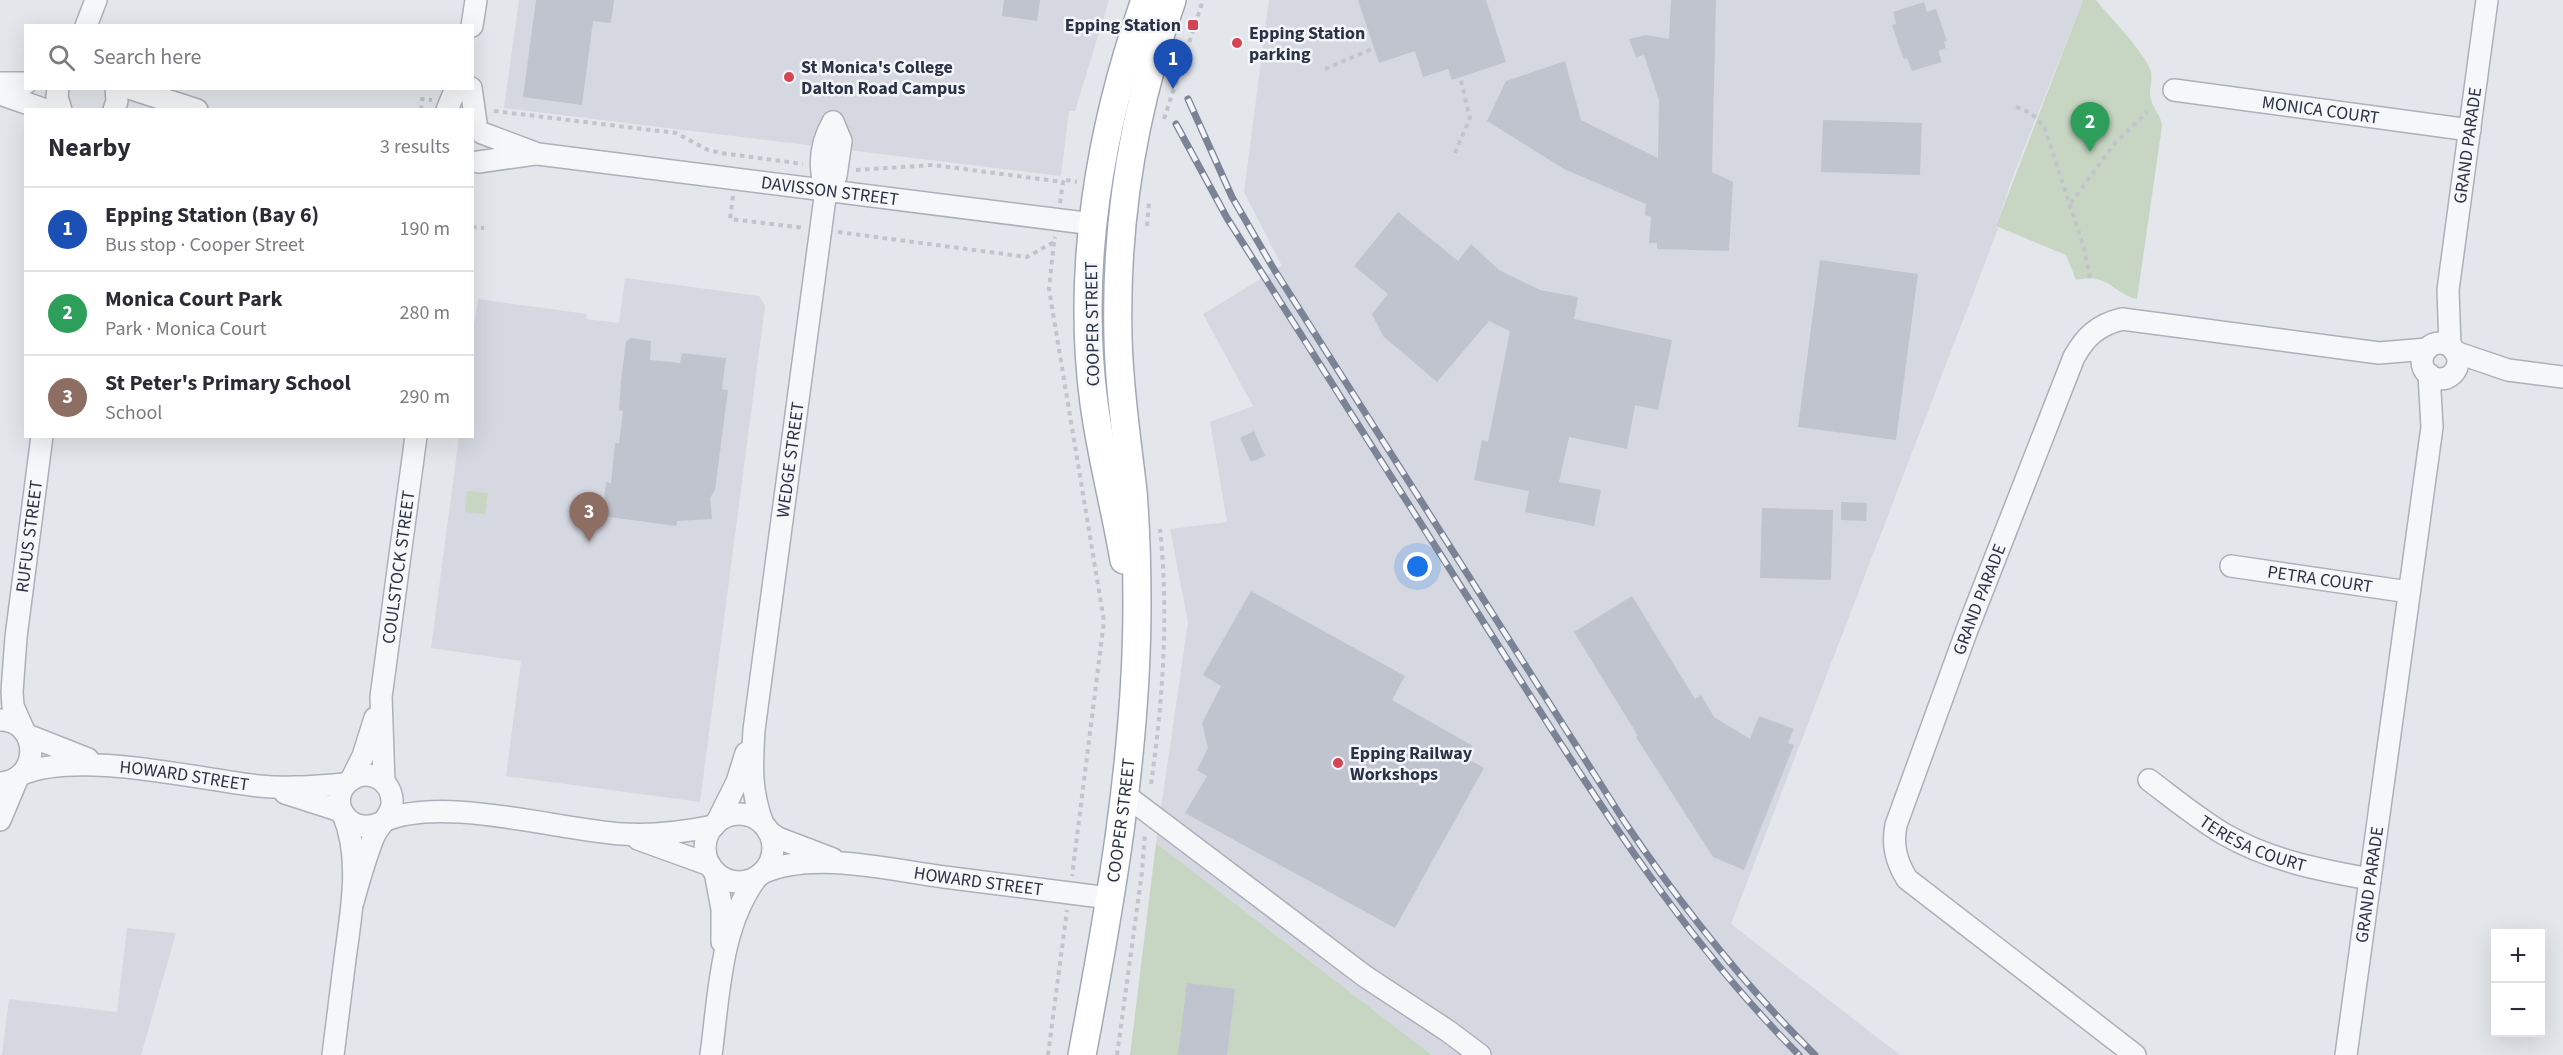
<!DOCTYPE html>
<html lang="en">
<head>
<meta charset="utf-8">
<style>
	:root { --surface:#fff; --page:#f7f7f7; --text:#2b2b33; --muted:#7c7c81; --line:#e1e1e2; --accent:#0b8043 }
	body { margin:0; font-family:"Source Sans 3",sans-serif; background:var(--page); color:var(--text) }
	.controls { position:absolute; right:18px; bottom:18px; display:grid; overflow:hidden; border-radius:0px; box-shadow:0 6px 24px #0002 }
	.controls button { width:54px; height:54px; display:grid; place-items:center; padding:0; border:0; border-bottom:2px solid var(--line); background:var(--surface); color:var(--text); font:30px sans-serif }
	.you { position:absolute; left:1418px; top:567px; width:21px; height:21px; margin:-15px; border:4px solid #fff; border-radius:50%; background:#1a73e8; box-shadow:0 0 0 9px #1a73e833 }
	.badge { display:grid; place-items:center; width:39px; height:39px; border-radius:50%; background:var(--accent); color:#fff; font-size:20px; font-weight:700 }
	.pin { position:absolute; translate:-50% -50px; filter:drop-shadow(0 2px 3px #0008) }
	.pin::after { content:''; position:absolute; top:32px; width:21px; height:18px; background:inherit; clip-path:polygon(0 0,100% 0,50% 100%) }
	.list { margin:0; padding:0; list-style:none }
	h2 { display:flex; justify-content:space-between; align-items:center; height:78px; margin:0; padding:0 24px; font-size:26px }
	h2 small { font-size:20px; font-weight:400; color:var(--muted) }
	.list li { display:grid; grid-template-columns:39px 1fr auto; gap:18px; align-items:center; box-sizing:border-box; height:84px; padding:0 24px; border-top:2px solid var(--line) }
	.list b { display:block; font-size:22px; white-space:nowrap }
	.list p { margin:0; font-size:20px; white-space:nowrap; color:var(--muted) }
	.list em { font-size:20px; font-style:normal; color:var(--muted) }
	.icon { flex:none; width:33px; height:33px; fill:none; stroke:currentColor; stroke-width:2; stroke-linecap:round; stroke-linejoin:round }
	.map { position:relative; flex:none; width:2563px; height:1055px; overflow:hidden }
	.search { position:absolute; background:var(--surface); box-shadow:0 6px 24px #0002; left:24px; top:24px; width:450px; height:66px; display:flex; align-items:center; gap:15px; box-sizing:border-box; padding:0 21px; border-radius:0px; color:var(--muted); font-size:22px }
	.panel { position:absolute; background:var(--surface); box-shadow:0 6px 24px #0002; left:24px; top:108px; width:450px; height:330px; border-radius:0px }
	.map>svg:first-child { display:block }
</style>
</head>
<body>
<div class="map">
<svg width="2563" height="1055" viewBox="0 0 2563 1055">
	<rect width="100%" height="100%" fill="#e3e6eb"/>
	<g fill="#d5d8e1">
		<path d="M519 0H1109L1075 111H1069L1061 176 504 108Z"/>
		<path d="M1269 0H2083L2012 179 1996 226 1998 229 1731 924 1900 1055H1432L1156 843 1188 622 1170 529 1227 522 1210 422 1253 406 1203 314 1282 266 1244 192Z"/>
		<path d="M625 278 759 296 765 306 700 802 506 776 521 661 431 648 459 437 472 436V339L478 299 587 314 586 319 619 323Z"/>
		<path d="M127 928 176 933 141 1055H2L9 999 117 1012Z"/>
	</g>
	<g fill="#c7d6c3">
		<path d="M2083 0H2096C2108 15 2147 55 2151 72 2153 81 2148 90 2151 100 2154 110 2161 115 2162 126L2137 299C2111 292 2108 272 2076 280L2066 255 1996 226Z"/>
		<path d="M467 491 488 493 485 514 465 512Z"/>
		<path d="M1156 843 1432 1055H1130Z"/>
	</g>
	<g fill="#c0c4cf">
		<path d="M536 0H614L611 23 593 21 582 105 523 97Z"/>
		<path d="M1004 0H1040L1037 21 1002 16Z"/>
		<path d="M1358 0H1486L1506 62 1452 80 1448 69 1423 77 1415 51 1379 63Z"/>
		<path d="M1671 0H1716L1712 172 1733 182 1729 251 1657 249V243H1649L1651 217 1645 215 1646 204 1564 169 1487 121 1506 81 1565 61 1581 120 1658 158 1659 100 1644 55 1636 57 1629 39 1646 35 1669 39Z"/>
		<path d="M1924 2 1927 12 1936 9 1947 41 1944 42 1946 48 1938 51 1942 62 1912 71 1907 58 1904 59 1900 49 1892 25 1896 24 1893 12Z"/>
		<path d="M1823 120 1922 123 1920 175 1821 172Z"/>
		<path d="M1398 212 1458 261 1471 244 1499 270 1540 290 1578 297 1574 319 1672 340 1658 410 1635 405 1627 449 1569 437 1559 482 1601 490 1594 526 1525 512 1529 491 1474 480 1482 440 1488 442 1510 331 1489 321 1437 382 1383 336 1372 314 1388 294 1354 266Z"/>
		<path d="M1820 260 1918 274 1896 440 1798 427Z"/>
		<path d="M631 338 651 341 650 360 680 363 682 353 726 358 722 389 728 390 715 490 710 498 712 519 677 521 676 526 602 516 606 482 611 483 615 443H619L623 411 619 410 621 381 626 342Z"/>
		<path d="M1254 431 1265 456 1251 462 1240 438Z"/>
		<path d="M1841 502 1867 503 1866 521 1841 520Z"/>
		<path d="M1762 508 1833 510 1831 580 1760 578Z"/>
		<path d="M1251 591 1405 676 1392 700 1473 746 1466 758 1484 768 1395 928 1185 813 1207 776 1197 770 1208 748 1202 723 1221 686 1203 675Z"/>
		<path d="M1632 596 1695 699 1701 695 1714 717 1750 739 1759 716 1794 729 1788 743 1794 745 1744 870 1713 857 1636 737 1638 736 1574 632Z"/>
		<path d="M1187 983 1235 989 1227 1055H1178Z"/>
	</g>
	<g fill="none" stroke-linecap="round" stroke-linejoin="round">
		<defs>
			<g id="minor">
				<path d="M86 26 96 0"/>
				<path d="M472 26 476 0"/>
				<path d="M0 83H26"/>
				<path d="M58 88 57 97 61 110"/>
				<path d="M129 88 197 110"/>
				<path d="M471 88 476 123"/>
				<path id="s1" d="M2174 90 2470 130"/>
				<path d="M0 94 46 110"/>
				<path d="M114 110 117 101 116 88"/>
				<path d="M447 110 456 88"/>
				<path id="s2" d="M482 133 538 154 1093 224"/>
				<path d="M478 162 535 154"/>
				<path d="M826 190 836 176 841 141 833 122"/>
				<circle cx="2440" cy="361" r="18"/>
				<path id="s3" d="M2450 346 2448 290 2487 0"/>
				<path d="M2455 352 2508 370 2563 377"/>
				<path id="s4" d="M2231 566 2409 592"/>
				<path d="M0 720C40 720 42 780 0 783"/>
				<path id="s5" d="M24 731 13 706 12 692 16 637 42 436"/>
				<path d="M27 735 88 759"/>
				<path id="s6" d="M22 774C79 750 196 779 259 786 287 789 317 786 346 784"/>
				<path d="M351 780 363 756 375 718"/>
				<path id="s7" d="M2149 780C2173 798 2197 818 2224 834 2269 860 2319 870 2370 879"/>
				<path id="s8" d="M384 782 381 697 416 436"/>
				<path d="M285 793 341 811"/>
				<path d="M1124 794 1366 977 1448 1031 1480 1055"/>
				<circle cx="739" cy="848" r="34"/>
				<path d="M0 820 18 777"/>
				<path d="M384 821C442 795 558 830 623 834 653 836 684 832 714 826"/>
				<path d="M717 822 737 782 746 753"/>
				<path id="s9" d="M763 824C750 790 752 766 754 730L826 190C818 166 820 144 833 122"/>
				<path d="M768 831 778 838 833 859"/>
				<path d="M638 839 710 865"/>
				<path d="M715 872 722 909V942"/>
				<path id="s10" d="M762 873C813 850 890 870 944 877 999 884 1054 891 1109 898"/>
				<path d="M353 902C359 880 365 858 374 836 379 825 390 817 392 805 393 794 388 783 378 778 370 774 360 774 352 779 324 797 347 838 380 823"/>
				<path d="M333 1055C337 1023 341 991 345 959 351 913 362 858 343 814"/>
				<path d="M711 1055C719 996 720 926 757 877"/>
				<path id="s11" d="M2135 1055 1907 879C1896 861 1892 845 1896 825L1967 630 2074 357C2086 336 2098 325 2122 319L2379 353 2427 349"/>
				<path id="s12" d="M2346 1055 2432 427 2429 374"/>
			</g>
			<g id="major">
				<path d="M1124 560C1115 507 1101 456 1094 403 1076 268 1100 128 1145 0"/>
				<path id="s13" d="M1082 1055C1110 907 1137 755 1137 604 1137 566 1136 529 1133 491 1127 440 1119 388 1118 337 1115 222 1134 108 1172 0"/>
			</g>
		</defs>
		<use href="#minor" stroke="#acb0b9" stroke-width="24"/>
		<use href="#major" stroke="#a1a9b8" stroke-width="30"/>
		<g stroke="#c1c4ca" stroke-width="4" stroke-dasharray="4.5 4.5" stroke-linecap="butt">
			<path d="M1325 69 1374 48"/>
			<path d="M2016 107 2031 113 2044 126 2084 248 2090 279"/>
			<path d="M421 110 422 99 432 100"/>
			<path d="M494 111 676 133 708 150 721 153 803 164"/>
			<path d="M1164 119 1203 0"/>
			<path d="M1455 153 1470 118 1460 77"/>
			<path d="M856 170 933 165 1063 182 1060 203"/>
			<path d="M1066 180 1077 182"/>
			<path d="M733 196 730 219 804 228"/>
			<path d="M2071 203 2115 143 2147 112"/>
			<path d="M1147 226 1149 203"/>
			<path d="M472 227 484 228"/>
			<path d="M838 232 1027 257 1054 242 1055 237"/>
			<path d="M1054 242 1049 289 1104 621 1072 876"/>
			<path d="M1151 784C1163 700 1169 614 1160 529"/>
			<path d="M1048 1055 1067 910"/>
			<path d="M1117 1055 1142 872 1145 834"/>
		</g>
		<use href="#minor" stroke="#f6f7f9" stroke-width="21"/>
		<use href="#major" stroke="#fff" stroke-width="27"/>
		<defs>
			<g id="rail">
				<path d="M1188 99 1232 197 1272 266 1624 821C1680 904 1743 984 1815 1055"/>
				<path d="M1176 124 1227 218C1317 360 1407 502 1498 645 1591 791 1676 931 1799 1055"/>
			</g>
		</defs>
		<use href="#rail" stroke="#7b8496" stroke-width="7"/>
		<use href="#rail" stroke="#f3f5f9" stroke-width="4.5" stroke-dasharray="14" stroke-linecap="butt"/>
	</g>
	<g fill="#d44451" stroke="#f3f5f9" stroke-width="2">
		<rect x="1187" y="19" width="12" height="12" rx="3"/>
		<circle cx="1237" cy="43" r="6"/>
		<circle cx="789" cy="77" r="6"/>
		<circle cx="1338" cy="763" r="6"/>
	</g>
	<g text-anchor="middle" stroke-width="5" stroke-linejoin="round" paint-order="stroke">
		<g font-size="18" font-weight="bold" fill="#2a3245" stroke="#f3f5f9" text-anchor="start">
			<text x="1181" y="31" text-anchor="end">Epping Station</text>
			<text x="1249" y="39">Epping Station<tspan x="1249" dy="21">parking</tspan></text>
			<text x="801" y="73">St Monica's College<tspan x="801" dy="21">Dalton Road Campus</tspan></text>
			<text x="1350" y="759">Epping Railway<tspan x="1350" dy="21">Workshops</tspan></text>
		</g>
		<g font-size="18" fill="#2a3245" stroke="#f3f5f9">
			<text dy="6" stroke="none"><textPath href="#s1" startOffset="148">MONICA COURT</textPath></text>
			<text dy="6" stroke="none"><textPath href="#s3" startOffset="202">GRAND PARADE</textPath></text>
			<text dy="6" stroke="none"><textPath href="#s2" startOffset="354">DAVISSON STREET</textPath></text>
			<text transform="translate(1092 324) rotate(-91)" y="6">COOPER STREET</text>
			<text dy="6" stroke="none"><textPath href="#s9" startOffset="368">WEDGE STREET</textPath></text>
			<text dy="6" stroke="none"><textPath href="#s5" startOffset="198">RUFUS STREET</textPath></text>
			<text dy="6" stroke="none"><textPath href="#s8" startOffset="216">COULSTOCK STREET</textPath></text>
			<text dy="6" stroke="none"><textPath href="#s4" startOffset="90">PETRA COURT</textPath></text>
			<text dy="6" stroke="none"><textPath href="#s11" startOffset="585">GRAND PARADE</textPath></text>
			<text dy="6" stroke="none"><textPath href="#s6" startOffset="164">HOWARD STREET</textPath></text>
			<text dy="6" stroke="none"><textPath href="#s13" startOffset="238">COOPER STREET</textPath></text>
			<text dy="6" stroke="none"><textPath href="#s7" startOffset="123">TERESA COURT</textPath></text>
			<text dy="6" stroke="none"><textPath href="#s10" startOffset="219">HOWARD STREET</textPath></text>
			<text dy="6" stroke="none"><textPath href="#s12" startOffset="172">GRAND PARADE</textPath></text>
		</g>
	</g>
</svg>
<div class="controls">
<button>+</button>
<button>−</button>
</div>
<div class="you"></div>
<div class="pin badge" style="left:1173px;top:89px;background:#1a4fb4">1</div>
<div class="pin badge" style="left:2090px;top:152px;background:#2e9e5b">2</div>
<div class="pin badge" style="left:589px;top:542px;background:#8d6e63">3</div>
<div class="search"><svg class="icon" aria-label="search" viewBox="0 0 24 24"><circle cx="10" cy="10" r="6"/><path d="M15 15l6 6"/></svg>Search here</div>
<section class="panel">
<h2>Nearby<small>3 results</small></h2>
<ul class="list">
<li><span class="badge" style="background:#1a4fb4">1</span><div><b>Epping Station (Bay 6)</b><p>Bus stop · Cooper Street</p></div><em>190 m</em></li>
<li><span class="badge" style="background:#2e9e5b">2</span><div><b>Monica Court Park</b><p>Park · Monica Court</p></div><em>280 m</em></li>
<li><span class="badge" style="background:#8d6e63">3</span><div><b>St Peter's Primary School</b><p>School</p></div><em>290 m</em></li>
</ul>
</section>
</div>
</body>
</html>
